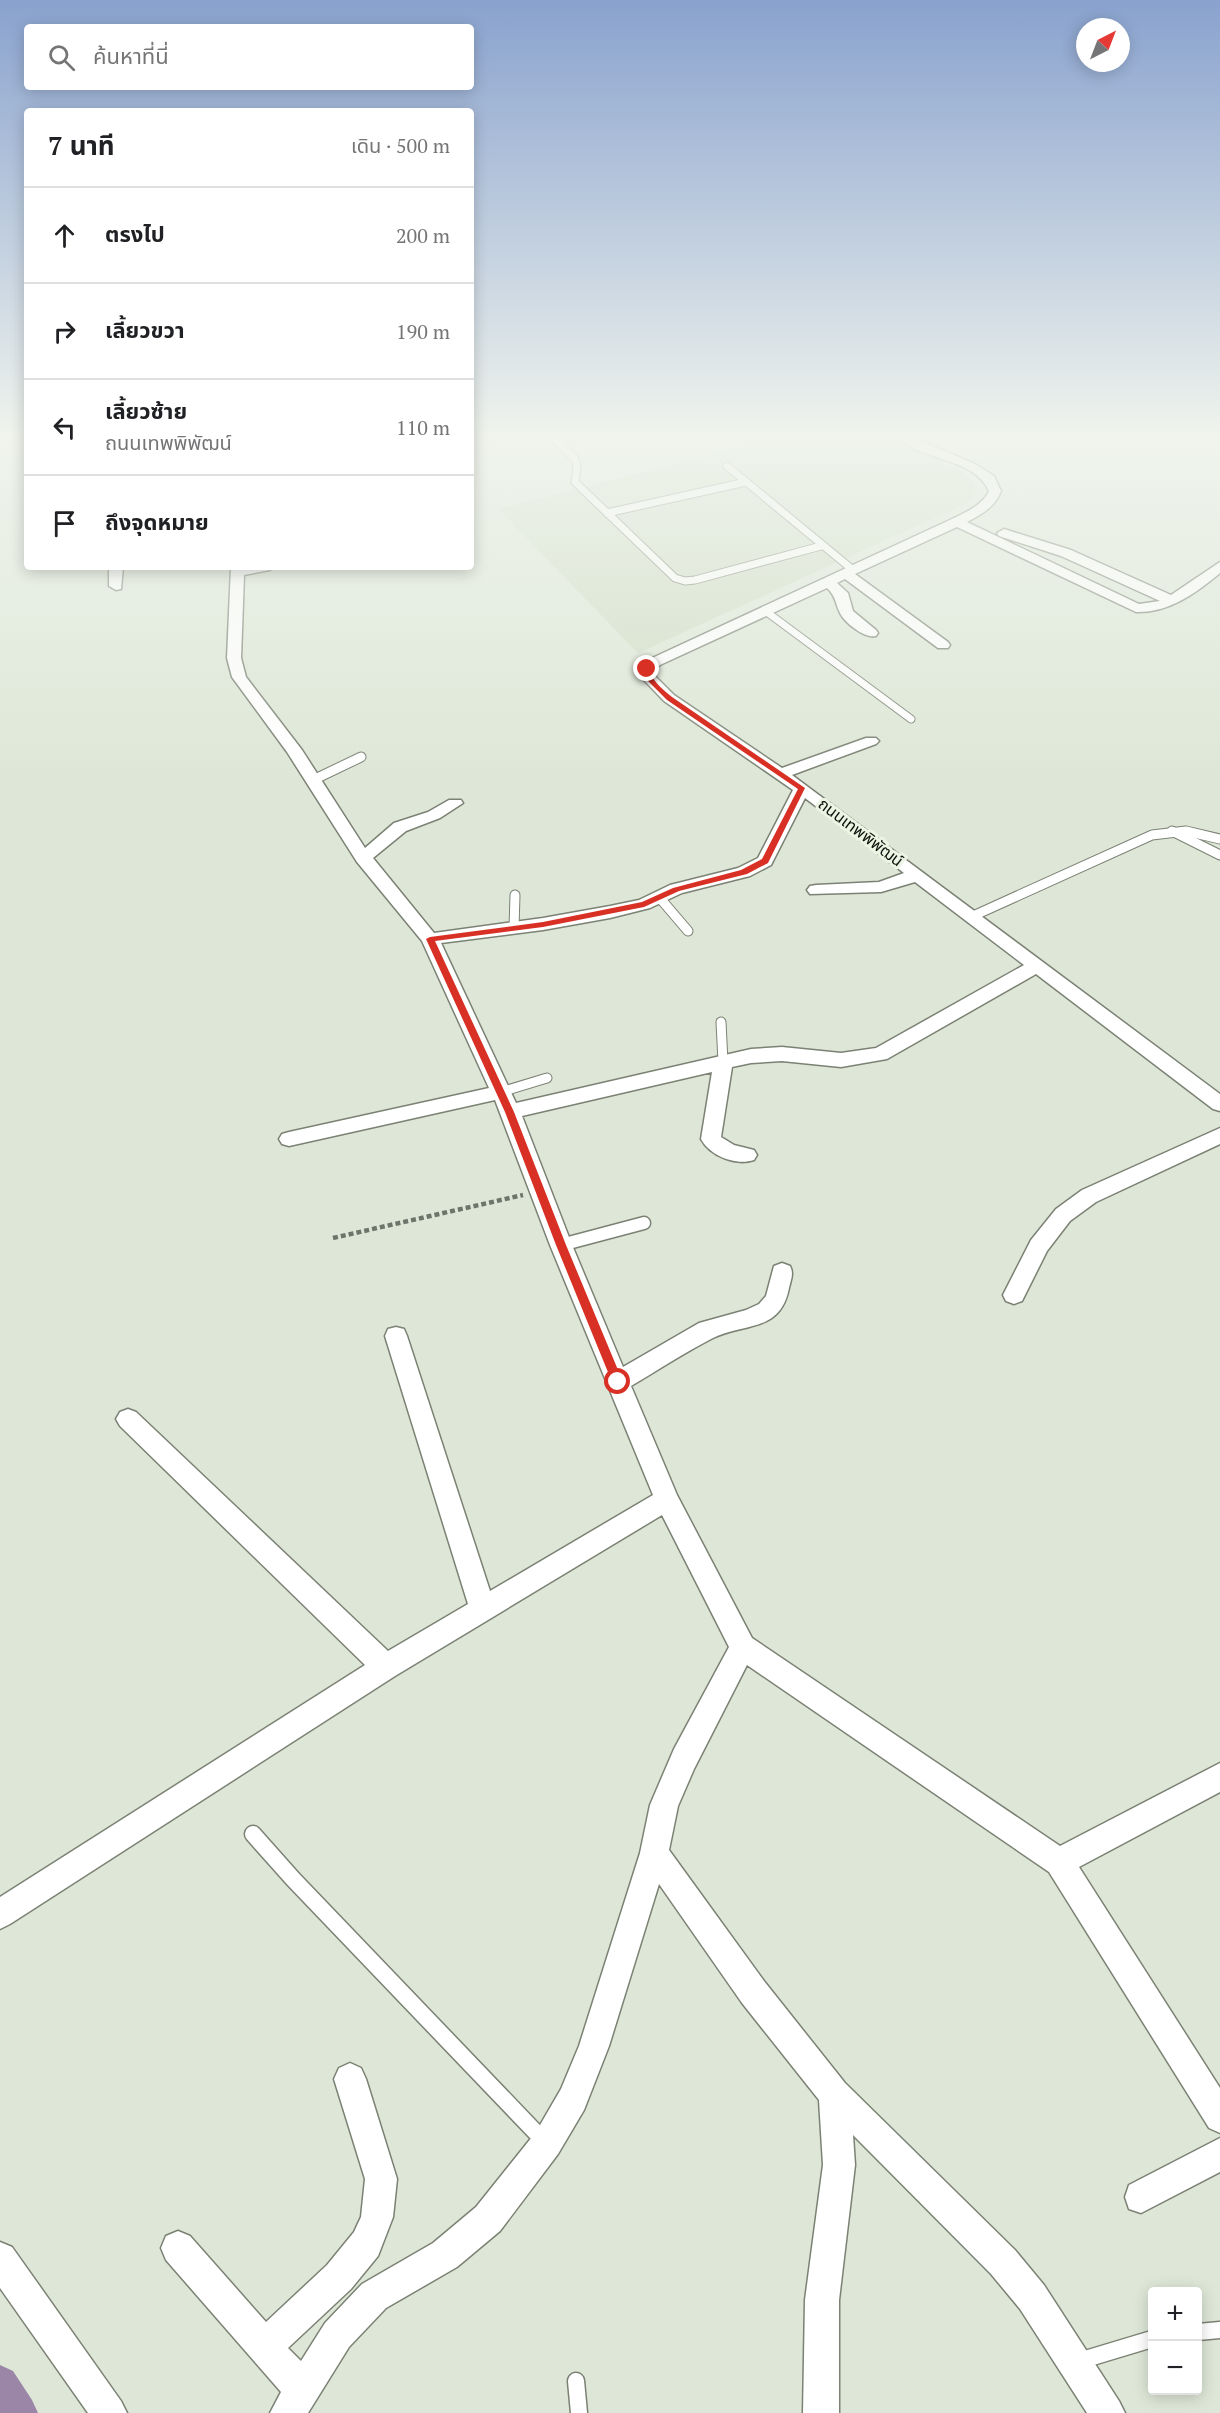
<!DOCTYPE html>
<html lang="th">
<head>
<meta charset="utf-8">
<style>
	:root { --surface:#fff; --page:#f2f2f2; --text:#202124; --muted:#757577; --line:#e0e0e0 }
	body { margin:0; font-family:"PT Serif","Noto Sans Thai",serif; background:var(--page); color:var(--text) }
	.controls { position:absolute; right:18px; bottom:18px; display:grid; overflow:hidden; border-radius:6px; box-shadow:0 3px 15px #0003 }
	.controls button { width:54px; height:54px; display:grid; place-items:center; padding:0; border:0; border-bottom:2px solid var(--line); background:var(--surface); color:var(--text); font:30px sans-serif }
	.compass { position:absolute; left:1076px; top:18px; width:54px; height:54px; border-radius:50%; background:var(--surface); box-shadow:0 3px 15px #0003; rotate:42deg }
	.stop { position:absolute; width:18px; height:18px; margin:-14px; border:4px solid #d93025; border-radius:50%; background:#fff }
	.stop.end { background:#d93025; border-color:#fff; box-shadow:0 2px 6px #0008 }
	.list { margin:0; padding:0; list-style:none }
	h2 { display:flex; justify-content:space-between; align-items:center; height:78px; margin:0; padding:0 24px; font-size:26px }
	h2 small { font-size:20px; font-weight:400; color:var(--muted) }
	.list li { display:grid; grid-template-columns:39px 1fr auto; gap:18px; align-items:center; box-sizing:border-box; height:96px; padding:0 24px; border-top:2px solid var(--line) }
	.list b { display:block; font-size:22px; white-space:nowrap }
	.list p { margin:0; font-size:20px; white-space:nowrap; color:var(--muted) }
	.list em { font-size:20px; font-style:normal; color:var(--muted) }
	.icon { flex:none; width:33px; height:33px; fill:none; stroke:currentColor; stroke-width:2; stroke-linecap:round; stroke-linejoin:round }
	.map { position:relative; flex:none; width:1220px; height:2413px; overflow:hidden }
	.search { position:absolute; background:var(--surface); box-shadow:0 3px 15px #0003; left:24px; top:24px; width:450px; height:66px; display:flex; align-items:center; gap:15px; box-sizing:border-box; padding:0 21px; border-radius:6px; color:var(--muted); font-size:22px }
	.panel { position:absolute; background:var(--surface); box-shadow:0 3px 15px #0003; left:24px; top:108px; width:450px; height:462px; border-radius:6px }
	.map>svg:first-child { display:block }
</style>
</head>
<body>
<div class="map">
<svg width="1220" height="2413" viewBox="0 0 1220 2413">
	<rect width="100%" height="100%" fill="#dee7d7"/>
	<path fill="#d1ddc6" d="M772 439H887L959 469 973 482 976 492 971 501 638 653 498 509Z"/>
	<g fill="none" stroke-linecap="round" stroke-linejoin="round">
		<path fill="#9b86a7" fill-rule="evenodd" d="M0 2365 13 2371 32 2400 38 2413H0Z"/>
		<defs>
			<g id="lane-far3">
				<path d="M555 439 575 459 577 467 575 482 675 578 685 581 695 580 821 546"/>
				<path d="M727 466 853 570"/>
				<path d="M607 513 746 482"/>
				<path d="M764 610 911 719"/>
			</g>
			<g id="lane-far2">
				<path d="M313 780 361 757"/>
				<path d="M1172 831 1220 855"/>
				<path d="M659 897 688 931"/>
				<path d="M973 916 1152 835 1186 831 1220 839"/>
				<path d="M514 928 515 895"/>
				<path d="M721 1022 723 1062"/>
				<path d="M501 1092 547 1078"/>
			</g>
			<path id="lane-far1" d="M561 1245 644 1223"/>
			<g id="lane">
				<path d="M253 1834 293 1879 544 2141"/>
				<path d="M1198 2332 1220 2330"/>
				<path d="M1079 2361 1152 2339"/>
				<path d="M576 2381 579 2413"/>
			</g>
			<g id="street">
				<path d="M899 439H916L975 464 994 476 1001 491C995 507 982 514 967 522L1139 604 1160 601 1061 556 999 536 997 533 1004 529 1071 550 1171 595 1220 562V573C1196 593 1169 613 1136 612L957 527 855 574 948 642 950 645 948 648H938L845 579 837 583 848 593 853 611 876 630 878 633 876 636C865 639 845 623 840 613 835 603 836 596 827 588L660 665 654 670V675L674 695 782 768 866 738H876L879 741 876 744 792 775 1220 1094V1111L1213 1109 1036 974 887 1059 841 1067 782 1061 751 1063 732 1067 721 1137 734 1145 754 1150 757 1155 754 1160C736 1166 710 1156 701 1139L712 1072 522 1116 572 1245 623 1367 699 1323 746 1310 759 1304 766 1296 774 1266 782 1263 790 1266C794 1274 791 1279 789 1288 780 1334 743 1322 711 1339 684 1353 658 1370 631 1386L677 1495 752 1638 1060 1846 1220 1763V1792L1079 1867 1220 2088V2133L1209 2128 1049 1872 747 1665 694 1769 678 1806 669 1850 764 1981 845 2083 1015 2250 1044 2285 1119 2401 1125 2413H1087L1020 2309 991 2274 853 2135 855 2165 839 2300V2413H803L805 2300 823 2165 819 2100 742 2003 659 1884 609 2046 584 2110 558 2154 500 2231 457 2267 386 2308 349 2347 308 2413H270L281 2392 166 2260 161 2248 166 2236 178 2231 190 2236 266 2322 327 2265 354 2232 361 2217 365 2179 334 2079 339 2068 350 2063 361 2068 366 2079 397 2179 393 2217 378 2256 351 2289 288 2348 301 2361 325 2323 362 2284 433 2243 476 2207 536 2132 561 2089 579 2046 640 1853 650 1805 674 1749 729 1647 662 1515 395 1676 10 1924 0 1929V1897L365 1665 120 1426 116 1419 120 1412 128 1409 136 1412 388 1651 468 1604 385 1336 388 1329 396 1327 404 1329 407 1336 490 1591 653 1495 550 1245 495 1100 289 1146 282 1144 279 1139 282 1134 289 1132 489 1088 422 941 357 862 287 752 232 677 227 658 231 567H272L270 570 244 575 241 658 246 677 302 750 365 848 394 823 428 812 449 800H461L463 803 440 818 406 831 373 858 434 933 543 918 610 906 639 900 670 885 738 868 758 858 793 790 664 701 640 676V669L650 659 952 519C966 512 982 506 989 491 975 458 923 461 899 439ZM805 798 904 873 879 882 816 885 810 886 807 890 810 894 881 892 915 882 1024 965 876 1048 841 1053 782 1047 751 1049 516 1103 441 943 543 930 610 918 650 908 682 893 750 876 771 865Z"/>
				<path d="M109 567H123L121 589 116 590 109 586Z"/>
				<path d="M1220 1128V1144L1096 1202 1070 1221 1047 1251 1022 1301 1014 1304 1006 1301 1003 1295 1031 1240 1056 1209 1082 1190Z"/>
				<path d="M1220 2138V2172L1141 2213 1129 2209 1125 2197 1129 2185Z"/>
				<path d="M0 2242 12 2247 121 2401 127 2413H88L0 2288Z"/>
			</g>
		</defs>
		<use href="#lane-far3" stroke="#7b8274" stroke-width="9"/>
		<use href="#lane-far2" stroke="#7b8274" stroke-width="11"/>
		<use href="#lane-far1" stroke="#7b8274" stroke-width="15"/>
		<use href="#lane" stroke="#7b8274" stroke-width="19"/>
		<use href="#street" stroke="#7b8274" stroke-width="3"/>
		<path stroke="#6e746a" stroke-width="4.5" stroke-dasharray="5 3" stroke-linecap="butt" d="M333 1238 523 1195"/>
		<use href="#lane-far3" stroke="#fff" stroke-width="7"/>
		<use href="#lane-far2" stroke="#fff" stroke-width="9"/>
		<use href="#lane-far1" stroke="#fff" stroke-width="12"/>
		<use href="#lane" stroke="#fff" stroke-width="16"/>
		<use href="#street" fill="#fff" fill-rule="evenodd"/>
	</g>
	<linearGradient id="sky" x2="0" y2="1"><stop stop-color="#89a2ce"/><stop offset="0.56" stop-color="#f0f4ed"/><stop offset="1" stop-color="#f0f4ed" stop-opacity="0"/></linearGradient>
	<rect width="1220" height="777" fill="url(#sky)"/>
	<path fill="#d93025" d="M644 668H649C652 681 661 688 672 697L805 788 768 863 747 874 679 891 644 907 543 927 435 941 514 1112 566 1245 623 1382 618 1387 612 1382 556 1245 505 1112 426 939 430 937 543 922 642 902 673 888 741 870 762 859 798 789 667 700 644 677Z"/>
	<g text-anchor="middle" stroke-width="6" stroke-linejoin="round" paint-order="stroke">
		<g font-size="16" fill="#0e110b" stroke="#ecf4e4">
			<text transform="translate(861 832) rotate(37)" y="6">ถนนเทพพิพัฒน์</text>
		</g>
	</g>
</svg>
<div class="controls">
<button>+</button>
<button>−</button>
</div>
<svg class="compass" viewBox="-18 -18 36 36"><path d="M0-13l5 13h-10z" fill="#e53935"/><path d="M0 13l5-13h-10z" fill="#757577"/></svg>
<div class="stop" style="left:618px;top:1382px"></div>
<div class="stop end" style="left:647px;top:669px"></div>
<div class="search"><svg class="icon" aria-label="search" viewBox="0 0 24 24"><circle cx="10" cy="10" r="6"/><path d="M15 15l6 6"/></svg>ค้นหาที่นี่</div>
<section class="panel">
<h2>7 นาที<small>เดิน · 500 m</small></h2>
<ul class="list">
<li><svg class="icon" aria-label="ahead" viewBox="0 0 24 24"><path d="M12 20V5M6 11l6-6 6 6"/></svg><div><b>ตรงไป</b></div><em>200 m</em></li>
<li><svg class="icon" aria-label="right" viewBox="0 0 24 24"><path d="M7 20v-9h11M14 6l5 5-5 5"/></svg><div><b>เลี้ยวขวา</b></div><em>190 m</em></li>
<li><svg class="icon" aria-label="left" viewBox="0 0 24 24"><path d="M17 20v-9H6M10 6l-5 5 5 5"/></svg><div><b>เลี้ยวซ้าย</b><p>ถนนเทพพิพัฒน์</p></div><em>110 m</em></li>
<li><svg class="icon" aria-label="arrive" viewBox="0 0 24 24"><path d="M6 21V4h12l-3 4 3 4H6"/></svg><div><b>ถึงจุดหมาย</b></div></li>
</ul>
</section>
</div>
</body>
</html>
